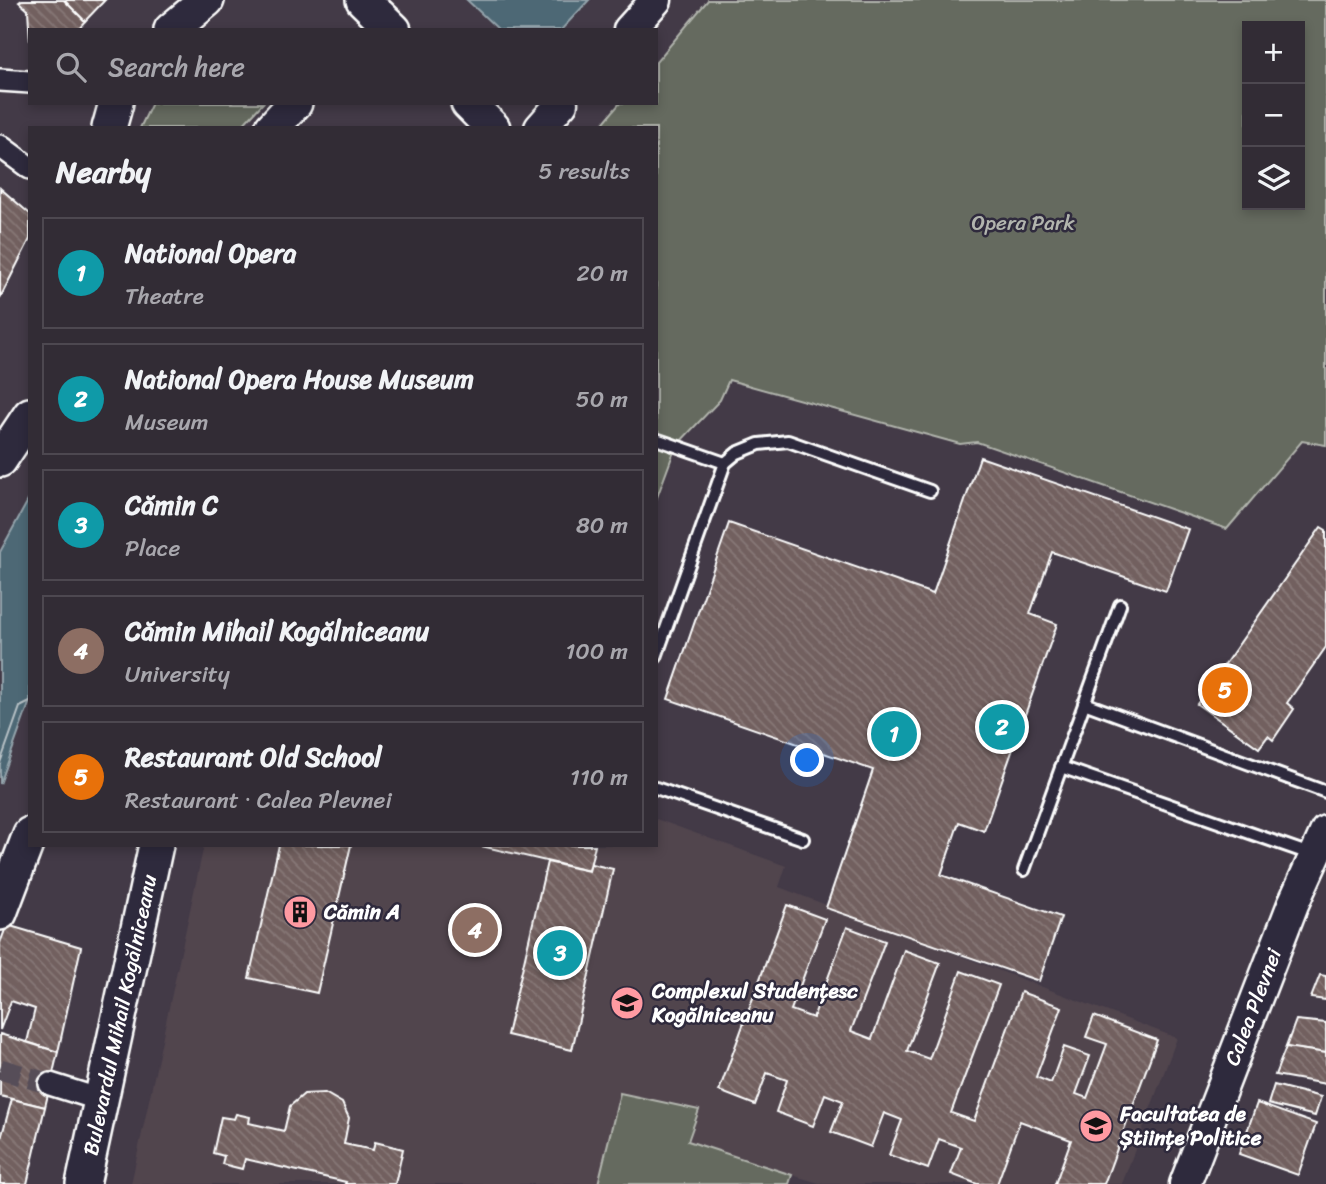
<!DOCTYPE html>
<html lang="en">
<head>
<meta charset="utf-8">
<style>
	:root { --surface:#322c35; --page:#3d3841; --text:#f1f3f6; --muted:#a8a7ad; --line:#4d4850; --accent:#d6ab8b }
	body { margin:0; font-family:Sriracha,sans-serif; background:var(--page); color:var(--text) }
	.controls { position:absolute; right:21px; top:21px; display:grid; overflow:hidden; border-radius:0px; box-shadow:0 4px 10px #0003 }
	.controls button { width:63px; height:63px; display:grid; place-items:center; padding:0; border:0; border-bottom:2px solid var(--line); background:var(--surface); color:var(--text); font:35px sans-serif }
	.you { position:absolute; left:808px; top:761px; width:24px; height:24px; margin:-18px; border:5px solid #fff; border-radius:50%; background:#1a73e8; box-shadow:0 0 0 10px #1a73e833 }
	.badge { display:grid; place-items:center; width:46px; height:46px; border-radius:50%; background:var(--accent); color:#fff; font-size:23px; font-weight:700 }
	.pin { position:absolute; translate:-50% -50%; border:4px solid #fff; box-shadow:0 2px 7px #0006 }
	.list { margin:0; padding:0; list-style:none }
	h2 { display:flex; justify-content:space-between; align-items:center; height:91px; margin:0; padding:0 28px; font-size:30px }
	h2 small { font-size:23px; font-weight:400; color:var(--muted) }
	.list li { display:grid; grid-template-columns:46px 1fr auto; gap:21px; align-items:center; box-sizing:border-box; height:112px; margin:0 14px 14px; padding:0 14px; border:2px solid var(--line); border-radius:0px }
	.list b { display:block; font-size:26px; white-space:nowrap }
	.list p { margin:0; font-size:23px; white-space:nowrap; color:var(--muted) }
	.list em { font-size:23px; font-style:normal; color:var(--muted) }
	.icon { flex:none; width:38px; height:38px; fill:none; stroke:currentColor; stroke-width:2; stroke-linecap:round; stroke-linejoin:round }
	.map { position:relative; flex:none; width:1326px; height:1184px; overflow:hidden }
	.search { position:absolute; background:var(--surface); box-shadow:0 4px 10px #0003; left:28px; top:28px; width:630px; height:77px; display:flex; align-items:center; gap:18px; box-sizing:border-box; padding:0 24px; border-radius:0px; color:var(--muted); font-size:26px }
	.panel { position:absolute; background:var(--surface); box-shadow:0 4px 10px #0003; left:28px; top:126px; width:630px; height:721px; border-radius:0px }
	.map>svg:first-child { display:block }
</style>
</head>
<body>
<div class="map">
<svg width="1326" height="1184" viewBox="0 0 1326 1184">
	<defs>
		<pattern id="building-back-hatch" width="6" height="6" patternUnits="userSpaceOnUse" patternTransform="scale(1.75)"><rect width="6" height="6" fill="#72605f"/><path d="M-1 5l2 2M0 0l6 6M5-1l2 2" fill="none" stroke="#877877"/></pattern>
	</defs>
	<rect width="100%" height="100%" fill="#433a47"/>
	<filter id="ink" filterUnits="userSpaceOnUse"><feTurbulence type="fractalNoise" baseFrequency=".0143" numOctaves="2"/><feDisplacementMap in="SourceGraphic" scale="14" xChannelSelector="R" yChannelSelector="G"/><feConvolveMatrix kernelMatrix="1 2 1 2 8 2 1 2 1" color-interpolation-filters="sRGB"/></filter>
	<g filter="url(#ink)">
		<path fill="#51454e" d="M656 819 786 866 779 887 1177 1038 1122 1184H822L792 1175 789 1184H131L204 845H656Z"/>
		<g fill="#656b5e" stroke="#b2b5ae" stroke-width="2" fill-rule="evenodd">
			<path d="M708 0H1326V445L1302 441 1227 529 977 442 960 444 729 380 720 400 676 446 656 500V128H599L620 103H656V62ZM1247 26H1300V205H1247Z"/>
			<path d="M152 103H263L240 128H140Z"/>
			<path d="M620 1093 699 1110 688 1141 792 1175 789 1184H598Z"/>
		</g>
		<g fill="#4d6774" stroke="#94a4ac" stroke-width="2">
			<path d="M467 0H589L561 30H499Z"/>
			<path d="M30 497V701L0 784V552Z"/>
		</g>
		<g fill="none" stroke-linecap="round" stroke-linejoin="round">
			<path stroke="#b8c2c7" stroke-width="2" d="M0 763 20 707 30 702"/>
		</g>
		<g fill="url(#building-back-hatch)" stroke="#fff" stroke-width="2">
			<path d="M22 0H64L85 21 77 30H30V42L28 10 19 2Z"/>
			<path d="M64 0H105L85 21Z"/>
			<path d="M0 188 30 214V239L0 298Z"/>
			<path d="M980 457 1188 529 1166 591 1052 552 1030 614 1057 624 984 831 959 822 941 875 1061 917 1039 981 826 908 873 770 668 699 729 523 933 594Z"/>
			<path d="M1321 527 1326 530V647L1287 703 1294 709 1273 740 1268 736 1259 748 1197 704Z"/>
			<path d="M279 845H351L317 993 249 978Z"/>
			<path d="M477 845H595L589 871Z"/>
			<path d="M547 862 589 871 591 864 613 869 572 1050 507 1035Z"/>
			<path d="M787 905 825 919 791 1010 813 1018 847 927 885 941 851 1031 872 1039 904 950 940 963 907 1051 929 1059 961 971 999 985 951 1113 974 1121 1021 992 1062 1007 1036 1077 1051 1083 1064 1047 1090 1056 1076 1094 1087 1098 1107 1044 1086 1037 1094 1016 1157 1040 1104 1184H1055L1071 1140 1020 1121 997 1184H977L951 1174 961 1147 939 1139 928 1169 889 1155 902 1120 884 1113 871 1147 831 1132 843 1101 825 1094 813 1126 776 1112 787 1080 767 1073 755 1105 719 1091Z"/>
			<path d="M7 925 81 947 58 1052 27 1042 35 1009 11 1001 0 1030V943Z"/>
			<path d="M1320 975 1326 976V1000L1311 998Z"/>
			<path d="M1296 1020 1326 1023V1053L1286 1047Z"/>
			<path d="M0 1034 58 1052 45 1107 0 1096Z"/>
			<path d="M1286 1047 1326 1053V1084L1275 1075Z"/>
			<path d="M1274 1085 1321 1097 1315 1116 1268 1104Z"/>
			<path d="M325 1093 342 1103 349 1118 344 1144 373 1150 375 1142 403 1149 395 1184H345L346 1182 245 1159 242 1169 222 1164 224 1156 213 1153 221 1117 234 1119 236 1114 250 1117 249 1123 284 1131 290 1106 304 1094Z"/>
			<path d="M12 1099 45 1107 27 1184H0V1142Z"/>
			<path d="M1257 1103 1316 1124 1298 1175 1239 1154Z"/>
		</g>
		<g fill="none" stroke-linecap="round" stroke-linejoin="round">
			<path stroke="#564e59" stroke-width="21" stroke-dasharray="21 10" stroke-linecap="butt" d="M0 1069 50 1084"/>
			<defs>
				<g id="service">
					<path d="M656 439 725 463"/>
					<path d="M656 657 725 463 737 453 759 444 788 441 930 491"/>
					<path d="M1084 703 1326 792"/>
					<path d="M1061 767 1313 855"/>
					<path d="M656 788 803 839"/>
					<path d="M1024 870 1120 605"/>
				</g>
				<g id="minor">
					<path d="M0 80 30 82"/>
					<path d="M0 146 30 168"/>
					<path d="M50 1084 101 1100"/>
				</g>
				<g id="secondary">
					<path d="M629 30 656 0"/>
					<path d="M540 128 562 103"/>
					<path d="M1185 1184 1293 904 1326 831"/>
				</g>
				<g id="primary">
					<path d="M363 0 394 30"/>
					<path d="M171 30 207 0"/>
					<path d="M468 103 493 128"/>
					<path d="M109 128 116 103"/>
					<path d="M272 128 295 103"/>
					<path d="M0 460 30 415"/>
					<path d="M0 913 30 834"/>
					<path d="M83 1184 156 845"/>
				</g>
			</defs>
			<use href="#service" stroke="#fff" stroke-width="16"/>
			<use href="#minor" stroke="#fff" stroke-width="26"/>
			<use href="#secondary" stroke="#fff" stroke-width="35"/>
			<use href="#primary" stroke="#fff" stroke-width="38"/>
			<use href="#service" stroke="#2f2a3d" stroke-width="10"/>
			<use href="#minor" stroke="#2f2a3d" stroke-width="21"/>
			<use href="#secondary" stroke="#2f2a3d" stroke-width="30"/>
			<use href="#primary" stroke="#2f2a3d" stroke-width="33"/>
		</g>
	</g>
	<defs>
		<symbol id="building-disc" viewBox="-11 -11 22 22"><circle r="9.5" fill="#ff9aa2" stroke="#2f2a3d"/><path d="M-4-6H4V6H1V3H-1V6H-4ZM-2.5-4.3h1.7v1.8h-1.7ZM.8-4.3h1.7v1.8H.8ZM-2.5-1h1.7V.8h-1.7ZM.8-1h1.7V.8H.8Z" fill="#111"/></symbol>
		<symbol id="university-disc" viewBox="-11 -11 22 22"><circle r="9.5" fill="#ff9aa2" stroke="#2f2a3d"/><path d="M0-5L7-2L0 1L-7-2ZM-4 1L0 2.5L4 1V4Q0 6-4 4Z" fill="#111"/></symbol>
	</defs>
	<g fill-rule="evenodd">
		<use href="#building-disc" x="281" y="893" width="38" height="38"/>
		<use href="#university-disc" x="608" y="984" width="38" height="38"/>
		<use href="#university-disc" x="1077" y="1107" width="38" height="38"/>
	</g>
	<g text-anchor="middle" stroke-width="5" stroke-linejoin="round" paint-order="stroke">
		<g font-size="21" fill="#b2b5ae" stroke="#2f2a3d">
			<text x="1023" y="230">Opera Park</text>
		</g>
		<g font-size="21" font-weight="bold" fill="#fff" stroke="#2f2a3d" text-anchor="start">
			<text x="324" y="919">Cămin A</text>
			<text x="652" y="998">Complexul Studențesc<tspan x="652" dy="24">Kogălniceanu</tspan></text>
			<text x="1120" y="1121">Facultatea de<tspan x="1120" dy="24">Științe Politice</tspan></text>
		</g>
		<g font-size="21" fill="#fff" stroke="#2f2a3d">
			<text transform="translate(1253 1007) rotate(-69)" y="7">Calea Plevnei</text>
			<text transform="translate(120 1015) rotate(-78)" y="7">Bulevardul Mihail Kogălniceanu</text>
		</g>
	</g>
</svg>
<div class="controls">
<button>+</button>
<button>−</button>
<button><svg class="icon" aria-label="layers" viewBox="0 0 24 24"><path d="M12 4l9 5-9 5-9-5zM3 14l9 5 9-5"/></svg></button>
</div>
<div class="you"></div>
<div class="pin badge" style="left:894px;top:734px;background:#0f9aa8">1</div>
<div class="pin badge" style="left:1002px;top:727px;background:#0f9aa8">2</div>
<div class="pin badge" style="left:560px;top:953px;background:#0f9aa8">3</div>
<div class="pin badge" style="left:475px;top:930px;background:#8d6e63">4</div>
<div class="pin badge" style="left:1225px;top:690px;background:#e8710a">5</div>
<div class="search"><svg class="icon" aria-label="search" viewBox="0 0 24 24"><circle cx="10" cy="10" r="6"/><path d="M15 15l6 6"/></svg>Search here</div>
<section class="panel">
<h2>Nearby<small>5 results</small></h2>
<ul class="list">
<li><span class="badge" style="background:#0f9aa8">1</span><div><b>National Opera</b><p>Theatre</p></div><em>20 m</em></li>
<li><span class="badge" style="background:#0f9aa8">2</span><div><b>National Opera House Museum</b><p>Museum</p></div><em>50 m</em></li>
<li><span class="badge" style="background:#0f9aa8">3</span><div><b>Cămin C</b><p>Place</p></div><em>80 m</em></li>
<li><span class="badge" style="background:#8d6e63">4</span><div><b>Cămin Mihail Kogălniceanu</b><p>University</p></div><em>100 m</em></li>
<li><span class="badge" style="background:#e8710a">5</span><div><b>Restaurant Old School</b><p>Restaurant · Calea Plevnei</p></div><em>110 m</em></li>
</ul>
</section>
</div>
</body>
</html>
